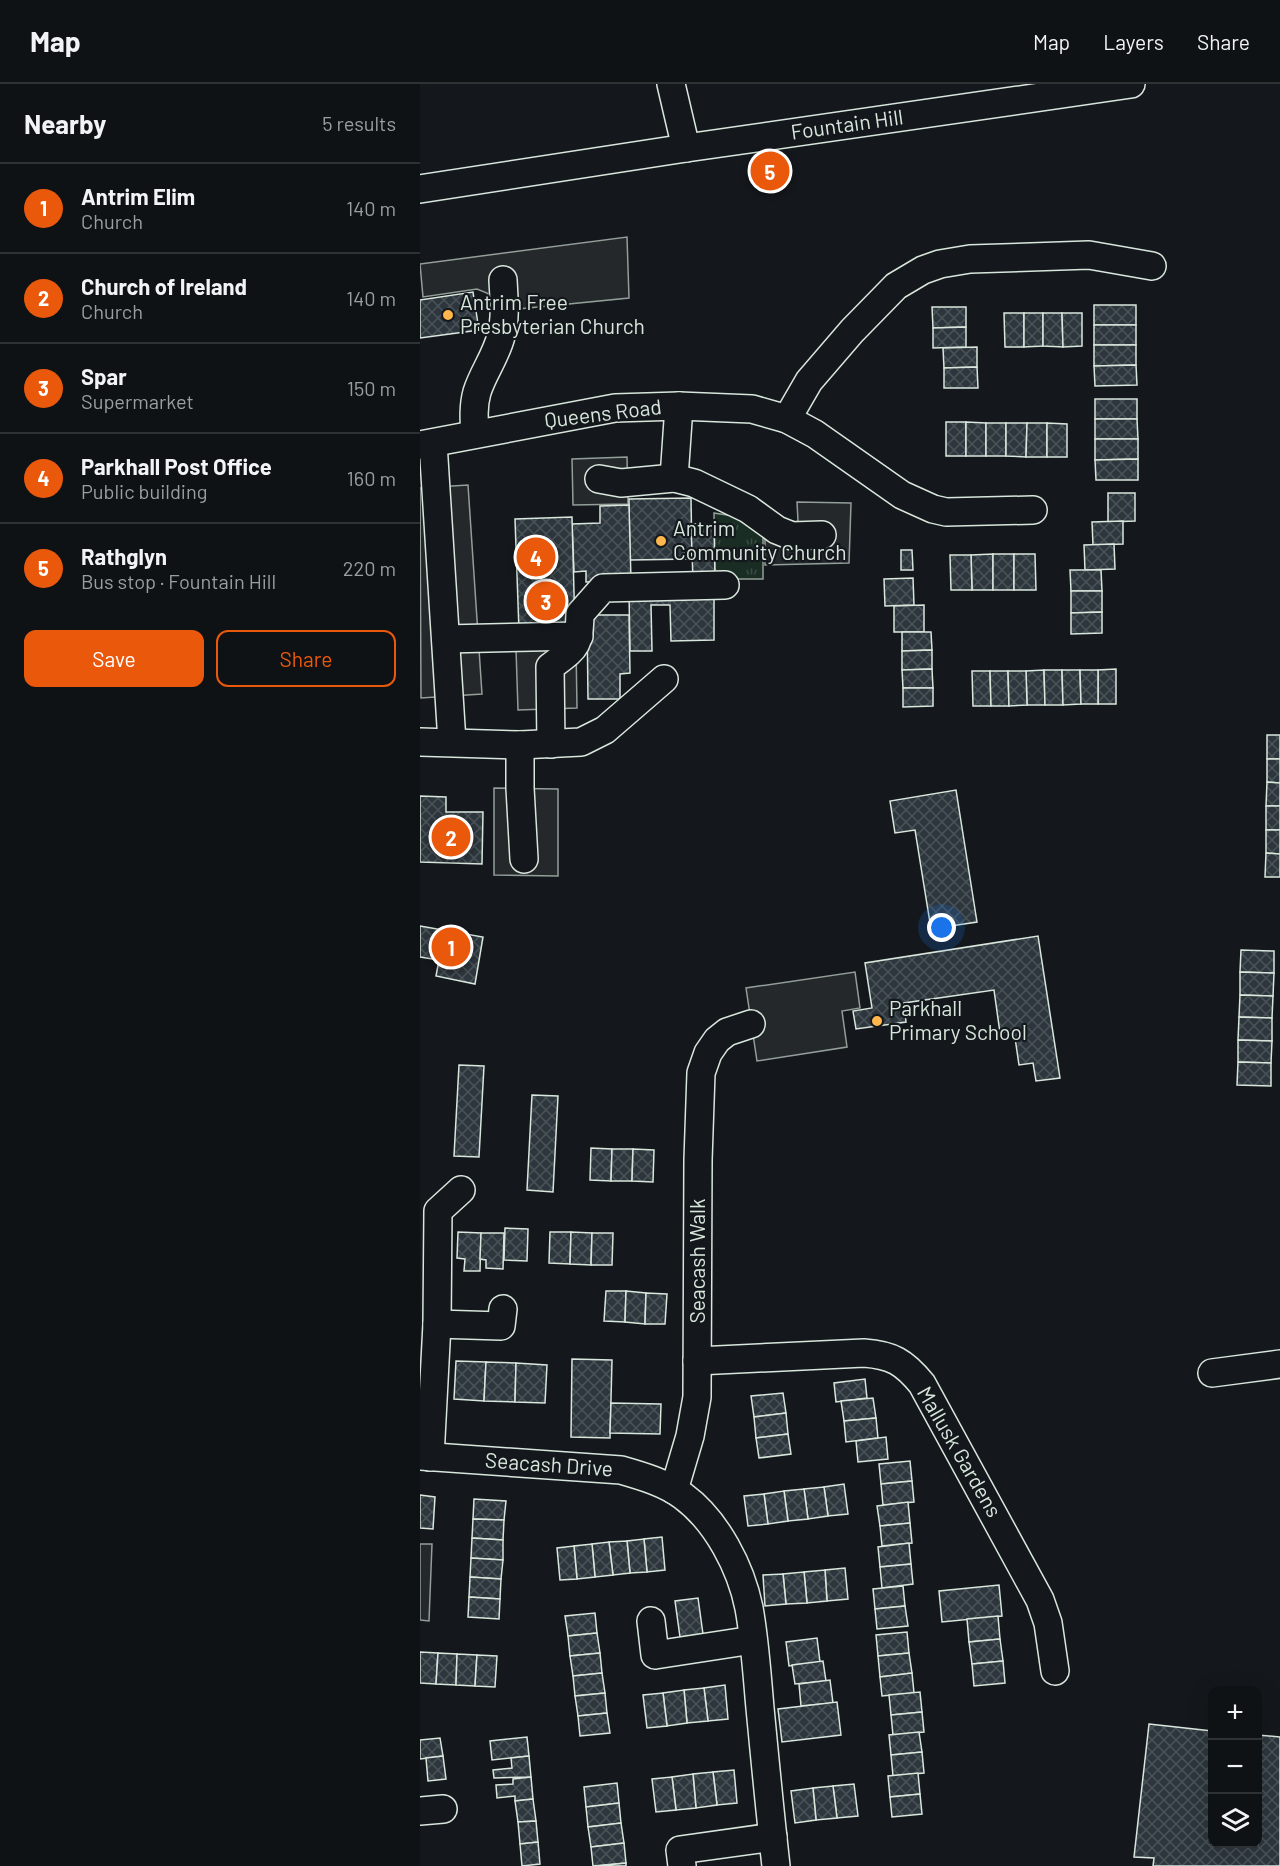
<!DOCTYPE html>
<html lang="en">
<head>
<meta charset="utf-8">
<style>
	:root { --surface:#0f1215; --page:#1d2022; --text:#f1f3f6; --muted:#9b9ea0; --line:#2f3234; --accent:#ea580c }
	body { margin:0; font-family:Barlow,sans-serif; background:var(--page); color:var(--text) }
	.controls { position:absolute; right:18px; bottom:18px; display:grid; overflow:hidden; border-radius:12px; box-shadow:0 6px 24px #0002 }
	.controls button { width:54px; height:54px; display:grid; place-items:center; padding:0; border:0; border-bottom:2px solid var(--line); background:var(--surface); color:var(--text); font:30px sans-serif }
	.you { position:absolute; left:522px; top:844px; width:21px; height:21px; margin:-15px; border:4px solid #fff; border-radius:50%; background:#1a73e8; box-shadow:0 0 0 9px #1a73e833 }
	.badge { display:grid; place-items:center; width:39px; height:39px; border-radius:50%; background:var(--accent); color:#fff; font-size:20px; font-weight:700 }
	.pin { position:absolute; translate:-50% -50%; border:3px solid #fff; box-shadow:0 2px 6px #0006 }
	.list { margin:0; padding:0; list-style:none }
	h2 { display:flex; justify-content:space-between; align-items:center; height:78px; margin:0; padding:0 24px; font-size:26px }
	h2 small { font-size:20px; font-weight:400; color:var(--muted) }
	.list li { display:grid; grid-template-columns:39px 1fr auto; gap:18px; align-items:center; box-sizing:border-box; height:90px; padding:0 24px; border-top:2px solid var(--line) }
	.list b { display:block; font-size:22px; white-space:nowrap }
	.list p { margin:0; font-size:20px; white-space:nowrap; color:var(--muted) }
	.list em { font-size:20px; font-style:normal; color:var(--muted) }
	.actions { display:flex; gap:12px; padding:18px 24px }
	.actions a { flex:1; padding:14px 0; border:2px solid var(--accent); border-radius:12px; text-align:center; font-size:21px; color:var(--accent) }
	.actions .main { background:var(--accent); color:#fff }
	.icon { flex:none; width:33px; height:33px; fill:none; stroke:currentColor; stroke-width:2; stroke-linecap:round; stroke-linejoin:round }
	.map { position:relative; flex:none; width:860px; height:1782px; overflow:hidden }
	header { display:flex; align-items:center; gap:36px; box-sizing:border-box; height:84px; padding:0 30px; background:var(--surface); border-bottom:2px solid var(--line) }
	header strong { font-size:28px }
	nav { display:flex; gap:33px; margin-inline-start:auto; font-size:21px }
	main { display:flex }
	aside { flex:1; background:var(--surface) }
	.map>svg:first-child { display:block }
</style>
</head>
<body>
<header>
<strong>Map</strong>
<nav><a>Map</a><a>Layers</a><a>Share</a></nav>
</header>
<main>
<aside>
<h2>Nearby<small>5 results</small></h2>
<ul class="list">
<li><span class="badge">1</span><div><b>Antrim Elim</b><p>Church</p></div><em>140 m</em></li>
<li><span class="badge">2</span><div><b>Church of Ireland</b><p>Church</p></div><em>140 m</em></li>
<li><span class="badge">3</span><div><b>Spar</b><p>Supermarket</p></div><em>150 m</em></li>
<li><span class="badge">4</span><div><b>Parkhall Post Office</b><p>Public building</p></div><em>160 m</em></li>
<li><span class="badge">5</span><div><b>Rathglyn</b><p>Bus stop · Fountain Hill</p></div><em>220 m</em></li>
</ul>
<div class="actions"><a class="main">Save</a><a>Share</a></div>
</aside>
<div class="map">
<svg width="860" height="1782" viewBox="0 0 860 1782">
	<defs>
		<pattern id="park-tufts" width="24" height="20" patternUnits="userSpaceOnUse" patternTransform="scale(1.5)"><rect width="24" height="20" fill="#1a2d24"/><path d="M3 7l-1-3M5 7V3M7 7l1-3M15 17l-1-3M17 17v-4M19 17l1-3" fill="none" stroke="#3b4b43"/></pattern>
		<pattern id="building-cross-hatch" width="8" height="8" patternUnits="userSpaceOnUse" patternTransform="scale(1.5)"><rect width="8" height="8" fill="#2c363c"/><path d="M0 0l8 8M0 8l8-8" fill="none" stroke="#4a5358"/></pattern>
	</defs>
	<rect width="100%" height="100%" fill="#14181c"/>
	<path fill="url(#park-tufts)" stroke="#939e99" stroke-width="1.5" d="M294 429 320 433 343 448V495H295Z"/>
	<g fill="#24282b" stroke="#939e99" stroke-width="1.5">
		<path d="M207 153 209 214 77 227 67 209 57 205 3 213 0 180Z"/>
		<path d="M207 373 208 420 153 421 152 375Z"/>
		<path d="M48 401 62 610 1 614 0 404Z"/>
		<path d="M377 418 431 419 429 479 345 481V449L378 437Z"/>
		<path d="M156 563 157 624 98 626 96 565Z"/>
		<path d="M74 704 138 705V792L74 791Z"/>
		<path d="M435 888 440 924 422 927 427 963 337 977 326 904Z"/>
		<path d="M0 1460H12L9 1537 0 1536Z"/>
	</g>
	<g fill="url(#building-cross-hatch)" stroke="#d8e6dc" stroke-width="1.5">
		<path d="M53 208 59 246 0 254V216Z"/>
		<rect x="674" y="221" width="42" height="20"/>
		<path d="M512 223H546V243L513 244Z"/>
		<path d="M584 229H604V263H585Z"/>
		<path d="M604 229H623V262L604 263Z"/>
		<path d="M623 229H642L643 263 623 262Z"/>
		<path d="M642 229H662V262L643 263Z"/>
		<rect x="674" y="241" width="42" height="20"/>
		<path d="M546 243V263L513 264V244Z"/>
		<path d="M674 261H716V281L674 282Z"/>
		<path d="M557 263V283L524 284 523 264Z"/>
		<path d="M716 281 717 301 675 302 674 282Z"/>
		<path d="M557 283 558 304H524V284Z"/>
		<rect x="675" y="315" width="42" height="20"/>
		<path d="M675 335H717L718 355H675Z"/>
		<rect x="526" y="338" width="20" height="34"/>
		<path d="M546 338 566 339V372H546Z"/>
		<rect x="566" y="339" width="20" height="33"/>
		<path d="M586 339H607L606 373 586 372Z"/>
		<path d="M607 339H627V373H606Z"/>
		<path d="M627 339 647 340V373H627Z"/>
		<path d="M675 355H718V375L675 376Z"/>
		<path d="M718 375V396H676L675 376Z"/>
		<path d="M688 409H715V437L688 438Z"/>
		<path d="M271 414 272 475 210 476 209 415Z"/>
		<path d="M209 421 211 497 166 498V487L154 488 152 440 180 439V422Z"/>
		<path d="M152 433 155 546 99 547 95 435Z"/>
		<path d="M703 437V460L673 461 672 438Z"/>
		<path d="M271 440H294L295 495 273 496Z"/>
		<path d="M694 460 695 485 665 486 664 461Z"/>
		<path d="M481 466H492L493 486H481Z"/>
		<path d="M573 470V506H552L551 471Z"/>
		<rect x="573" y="470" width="21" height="36"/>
		<path d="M594 470H615L616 506H594Z"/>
		<path d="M530 471H551L552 506H531Z"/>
		<path d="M650 486H681L682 507H651Z"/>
		<path d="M493 494 494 521 465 522 464 495Z"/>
		<path d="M651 507H682V528L651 529Z"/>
		<path d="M209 508H294V556L251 557 250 521H231L232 567H210Z"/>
		<path d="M504 521V548H474V522Z"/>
		<path d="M682 528V549L651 550V529Z"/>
		<path d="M167 531H209L210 589 200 590V615H168Z"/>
		<path d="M482 548H511L512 566 482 567Z"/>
		<path d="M512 566V585L482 586V567Z"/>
		<path d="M512 585 513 604H483L482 586Z"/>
		<path d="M696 585V620H678V586Z"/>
		<path d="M624 586 625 621H607L606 587Z"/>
		<path d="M624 586H642L643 621H625Z"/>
		<path d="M642 586H660L661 620 643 621Z"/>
		<path d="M660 586H678V620H661Z"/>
		<path d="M552 587H570L571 622H553Z"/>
		<path d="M570 587H588L589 622H571Z"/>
		<path d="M588 587H606L607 621 589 622Z"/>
		<path d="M483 604H513V622L483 623Z"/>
		<rect x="847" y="651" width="13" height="24"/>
		<path d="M847 675H860V699L847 698Z"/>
		<path d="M847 698 860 699V722H846Z"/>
		<path d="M536 706 557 838 511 845 495 746 475 749 470 717Z"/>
		<path d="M0 712 26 713V728H63L62 780 0 778Z"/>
		<rect x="846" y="722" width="14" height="24"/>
		<path d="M846 746H860V770L846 769Z"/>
		<path d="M846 769 860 770V793H845Z"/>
		<path d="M0 842 63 853 55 900 16 892 19 876 0 873Z"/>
		<path d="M618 852 640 994 616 997 613 979 599 981 594 947 580 949 574 906 484 919 486 938 436 945 433 927 452 924 445 879Z"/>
		<path d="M821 866 854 867V889L820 888Z"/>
		<path d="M820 888 854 889 853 912 820 911Z"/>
		<path d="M820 911 853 912 852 934 819 933Z"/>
		<path d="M819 933 852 934V957L818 956Z"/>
		<path d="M818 956 852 957 851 979 818 978Z"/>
		<path d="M818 978 851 979V1002L817 1001Z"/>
		<path d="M39 981 64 982 59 1073 34 1072Z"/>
		<path d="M112 1011 138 1012 133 1108 107 1106Z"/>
		<path d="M171 1064 192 1065 191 1097 170 1096Z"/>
		<path d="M192 1065H213L212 1097H191Z"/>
		<path d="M213 1065 234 1066 233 1098 212 1097Z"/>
		<path d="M85 1144 108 1145 107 1177 84 1176Z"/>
		<path d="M38 1148 61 1149 60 1187H44L45 1175 37 1174Z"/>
		<path d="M130 1148H151L150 1180 129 1179Z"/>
		<path d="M151 1148 172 1149 171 1181 150 1180Z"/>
		<path d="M61 1149H84L83 1185 66 1184V1176L60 1175Z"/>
		<path d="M172 1149H193L192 1181H171Z"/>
		<path d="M186 1207H206L205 1238 184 1237Z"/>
		<path d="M206 1207 226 1209 225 1240 205 1238Z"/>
		<path d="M226 1209 247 1210 245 1240H225Z"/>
		<path d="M152 1275 192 1276 190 1354 151 1353Z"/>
		<path d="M36 1277 66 1278 64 1317 34 1315Z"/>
		<path d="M66 1278 96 1279 95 1318 64 1317Z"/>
		<path d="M96 1279 127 1281 125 1319 95 1318Z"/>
		<path d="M445 1295 447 1314 416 1318 414 1299Z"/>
		<path d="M363 1309 366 1329 334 1333 331 1312Z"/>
		<path d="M453 1314 456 1334 424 1337 421 1317Z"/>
		<path d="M191 1319 241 1320 240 1350 190 1349Z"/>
		<path d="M366 1329 368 1350 336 1354 334 1333Z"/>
		<path d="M456 1334 458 1354 426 1358 424 1337Z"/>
		<path d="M368 1350 371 1370 339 1374 336 1354Z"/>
		<path d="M466 1353 468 1375 438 1378 436 1357Z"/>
		<path d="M490 1377 492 1397 461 1400 459 1380Z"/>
		<path d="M492 1397 494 1418 463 1421 461 1400Z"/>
		<path d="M424 1400 428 1430 408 1432 404 1403Z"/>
		<path d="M404 1403 408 1432 388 1435 384 1405Z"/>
		<path d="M384 1405 388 1435 368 1437 364 1407Z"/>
		<path d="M364 1407 368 1437 348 1440 344 1410Z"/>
		<path d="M344 1410 348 1440 328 1442 324 1412Z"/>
		<path d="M0 1411 15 1413 13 1445 0 1444Z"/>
		<path d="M54 1415 86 1417 84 1436 53 1435Z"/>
		<path d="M488 1418 490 1439 460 1442 457 1422Z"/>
		<path d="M53 1435 84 1436 83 1456 52 1454Z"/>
		<path d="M490 1439 492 1459 462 1462 460 1442Z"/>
		<path d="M242 1453 245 1486 227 1488 224 1455Z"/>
		<path d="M52 1454 83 1456V1476L51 1474Z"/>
		<path d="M224 1455 227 1488 210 1489 207 1457Z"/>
		<path d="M207 1457 210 1489 193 1491 189 1458Z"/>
		<path d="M189 1458 193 1491 175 1493 172 1460Z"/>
		<path d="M489 1459 491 1480 460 1483 458 1463Z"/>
		<path d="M172 1460 175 1493 157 1495 154 1462Z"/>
		<path d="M154 1462 157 1495 140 1496 137 1464Z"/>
		<path d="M51 1474 83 1476 81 1495 50 1493Z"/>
		<path d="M491 1480 493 1500 462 1504 460 1483Z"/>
		<path d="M425 1484 428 1515 407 1517 405 1486Z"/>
		<path d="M405 1486 407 1517 387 1519 384 1488Z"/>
		<path d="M384 1488 387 1519 366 1520 363 1490Z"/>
		<path d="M363 1490 366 1520 345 1522 343 1491Z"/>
		<path d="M50 1493 81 1495 80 1515 49 1513Z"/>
		<path d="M579 1501 582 1532 522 1538 519 1507Z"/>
		<path d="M483 1502 485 1522 455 1525 453 1505Z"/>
		<path d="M49 1513 80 1515 79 1535 48 1533Z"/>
		<path d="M278 1514 283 1550 260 1553 255 1517Z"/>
		<path d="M485 1522 488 1542 457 1545 455 1525Z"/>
		<path d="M175 1529 177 1549 148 1552 145 1532Z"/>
		<path d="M578 1532 580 1555 549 1558 547 1535Z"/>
		<path d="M487 1548 489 1569 458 1572 456 1551Z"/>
		<path d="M177 1549 180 1569 150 1572 148 1552Z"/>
		<path d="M397 1554 400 1578 369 1582 366 1558Z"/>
		<path d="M580 1555 583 1577 552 1580 549 1558Z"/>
		<path d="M0 1568 18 1569 16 1600 0 1599Z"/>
		<path d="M18 1569 37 1570 36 1601 16 1600Z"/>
		<path d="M180 1569 182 1589 153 1592 150 1572Z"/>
		<path d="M489 1569 492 1589 460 1593 458 1572Z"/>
		<path d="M37 1570 57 1571 55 1602 36 1601Z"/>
		<path d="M57 1571 77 1572 75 1603 55 1602Z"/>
		<path d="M403 1577 406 1597 375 1600 372 1581Z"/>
		<path d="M583 1577 585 1599 554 1602 552 1580Z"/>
		<path d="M182 1589 185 1609 155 1612 153 1592Z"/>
		<path d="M492 1589 494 1609 462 1612 460 1593Z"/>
		<path d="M410 1596 413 1619 381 1622 379 1600Z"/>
		<path d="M305 1601 308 1635 288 1637 284 1604Z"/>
		<path d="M284 1604 288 1637 267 1639 264 1606Z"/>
		<path d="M264 1606 267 1639 247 1642 243 1609Z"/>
		<path d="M500 1608 502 1628 471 1631 469 1611Z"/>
		<path d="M185 1609 187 1629 158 1632 155 1612Z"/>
		<path d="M243 1609 247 1642 227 1644 223 1611Z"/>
		<path d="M417 1618 421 1651 362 1658 358 1625Z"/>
		<path d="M502 1628 504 1648 473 1651 471 1631Z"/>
		<path d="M187 1629 190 1649 160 1652 158 1632Z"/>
		<path d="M729 1640 792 1647V1760H838V1651L860 1653V1782H733L734 1774 714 1773Z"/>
		<path d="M499 1648 502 1668 471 1671 469 1651Z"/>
		<path d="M107 1653 109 1672 72 1676 70 1657Z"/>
		<path d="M20 1654 23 1672 0 1675V1656Z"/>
		<path d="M502 1668 504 1689 473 1692 471 1671Z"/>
		<path d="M23 1672 26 1695 8 1697 6 1674Z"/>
		<path d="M109 1672 111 1693 74 1694 73 1686 92 1684 91 1674Z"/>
		<path d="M314 1686 317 1719 297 1721 293 1688Z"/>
		<path d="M293 1688 297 1721 276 1724 273 1690Z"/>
		<path d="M498 1689 500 1710 470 1713 468 1692Z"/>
		<path d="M273 1690 276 1724 256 1726 252 1693Z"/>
		<path d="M111 1693 113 1715 95 1717V1712L77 1714 76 1701 93 1700V1695Z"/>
		<path d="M252 1693 256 1726 236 1728 232 1695Z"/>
		<path d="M197 1699 199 1719 166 1723 164 1703Z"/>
		<path d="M434 1700 438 1732 417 1734 413 1702Z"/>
		<path d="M413 1702 417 1734 396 1736 393 1704Z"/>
		<path d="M393 1704 396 1736 375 1739 371 1707Z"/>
		<path d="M500 1710 502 1730 472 1733 470 1713Z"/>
		<path d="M113 1715 116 1737 98 1738 95 1717Z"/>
		<path d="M199 1719 201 1739 168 1743 166 1723Z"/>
		<path d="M116 1737 118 1758 100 1760 98 1738Z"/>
		<path d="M201 1739 204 1759 171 1763 168 1743Z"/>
		<path d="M118 1758 120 1780 102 1782 100 1760Z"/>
		<path d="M204 1759 206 1779 173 1782 171 1763Z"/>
		<path d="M206 1779V1782H177Z"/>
	</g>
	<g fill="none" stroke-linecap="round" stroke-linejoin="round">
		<defs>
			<g id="minor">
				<path d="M251 0 266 64"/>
				<path d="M0 105 266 64 711 0"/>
				<path d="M367 335 389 297 432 247 476 202 503 186 520 180 550 175 669 171 732 182"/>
				<path d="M55 350C54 336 53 322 57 308 63 289 76 272 81 252 86 234 84 215 83 196"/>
				<path d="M13 359 32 658"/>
				<path d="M0 361 195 324 259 322 332 325 367 335 395 350 482 411 513 425 526 428 613 426"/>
				<path d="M254 394 259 322"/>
				<path d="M179 395 201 399 254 394 274 399 328 425 357 446 372 452 402 451"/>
				<path d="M26 555 159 552"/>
				<path d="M0 658 100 661 161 658 185 646 244 595"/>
				<path d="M131 660 130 583C156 563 159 564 160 530L183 504 305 501"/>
				<path d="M100 661V704L104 775"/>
				<path d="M17 1240 81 1242 83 1225"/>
				<path d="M277 1277 444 1269C472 1271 484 1278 502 1300L620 1516 628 1539 635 1587"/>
				<path d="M792 1289 860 1280"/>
				<path d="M0 1372 201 1386C222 1392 246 1399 263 1412 297 1437 321 1484 329 1524 335 1557 337 1591 340 1624 345 1676 350 1729 356 1782"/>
				<path d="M10 1373 17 1240 18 1127 41 1106"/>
				<path d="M254 1406 270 1352 277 1313 278 1076 281 989 288 969 297 956 307 948 331 940"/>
				<path d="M231 1537 235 1571 333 1556"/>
				<path d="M0 1727 23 1725"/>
				<path d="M262 1782 260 1766 353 1753"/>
			</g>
		</defs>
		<use href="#minor" stroke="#d8e6dc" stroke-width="30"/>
		<use href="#minor" stroke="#14181c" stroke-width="27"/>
	</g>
	<g fill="#ffb74d" stroke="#14181c" stroke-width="2">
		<circle cx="28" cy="231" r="6"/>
		<circle cx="241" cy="457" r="6"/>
		<circle cx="457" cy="937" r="6"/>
	</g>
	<g text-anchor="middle" stroke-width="4.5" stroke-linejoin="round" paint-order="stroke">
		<g font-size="21" fill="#d8e6dc" stroke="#14181c">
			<text transform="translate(427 41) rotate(-8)" y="7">Fountain Hill</text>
			<text transform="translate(183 330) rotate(-7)" y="7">Queens Road</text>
			<text transform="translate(278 1177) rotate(-90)" y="7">Seacash Walk</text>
			<text transform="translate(539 1368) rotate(60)" y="7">Mallusk Gardens</text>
			<text transform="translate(129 1381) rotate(4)" y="7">Seacash Drive</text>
		</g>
		<g font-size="21" fill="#d8e6dc" stroke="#14181c" text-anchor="start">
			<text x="40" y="226">Antrim Free<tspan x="40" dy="24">Presbyterian Church</tspan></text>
			<text x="253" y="452">Antrim<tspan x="253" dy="24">Community Church</tspan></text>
			<text x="469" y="932">Parkhall<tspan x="469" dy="24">Primary School</tspan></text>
		</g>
	</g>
</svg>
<div class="controls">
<button>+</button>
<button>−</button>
<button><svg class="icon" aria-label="layers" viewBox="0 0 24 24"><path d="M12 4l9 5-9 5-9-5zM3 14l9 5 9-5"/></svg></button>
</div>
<div class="you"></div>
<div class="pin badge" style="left:31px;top:863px">1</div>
<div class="pin badge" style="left:31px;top:753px">2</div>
<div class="pin badge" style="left:126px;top:517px">3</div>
<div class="pin badge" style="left:116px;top:473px">4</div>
<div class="pin badge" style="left:350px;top:87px">5</div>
</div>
</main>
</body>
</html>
